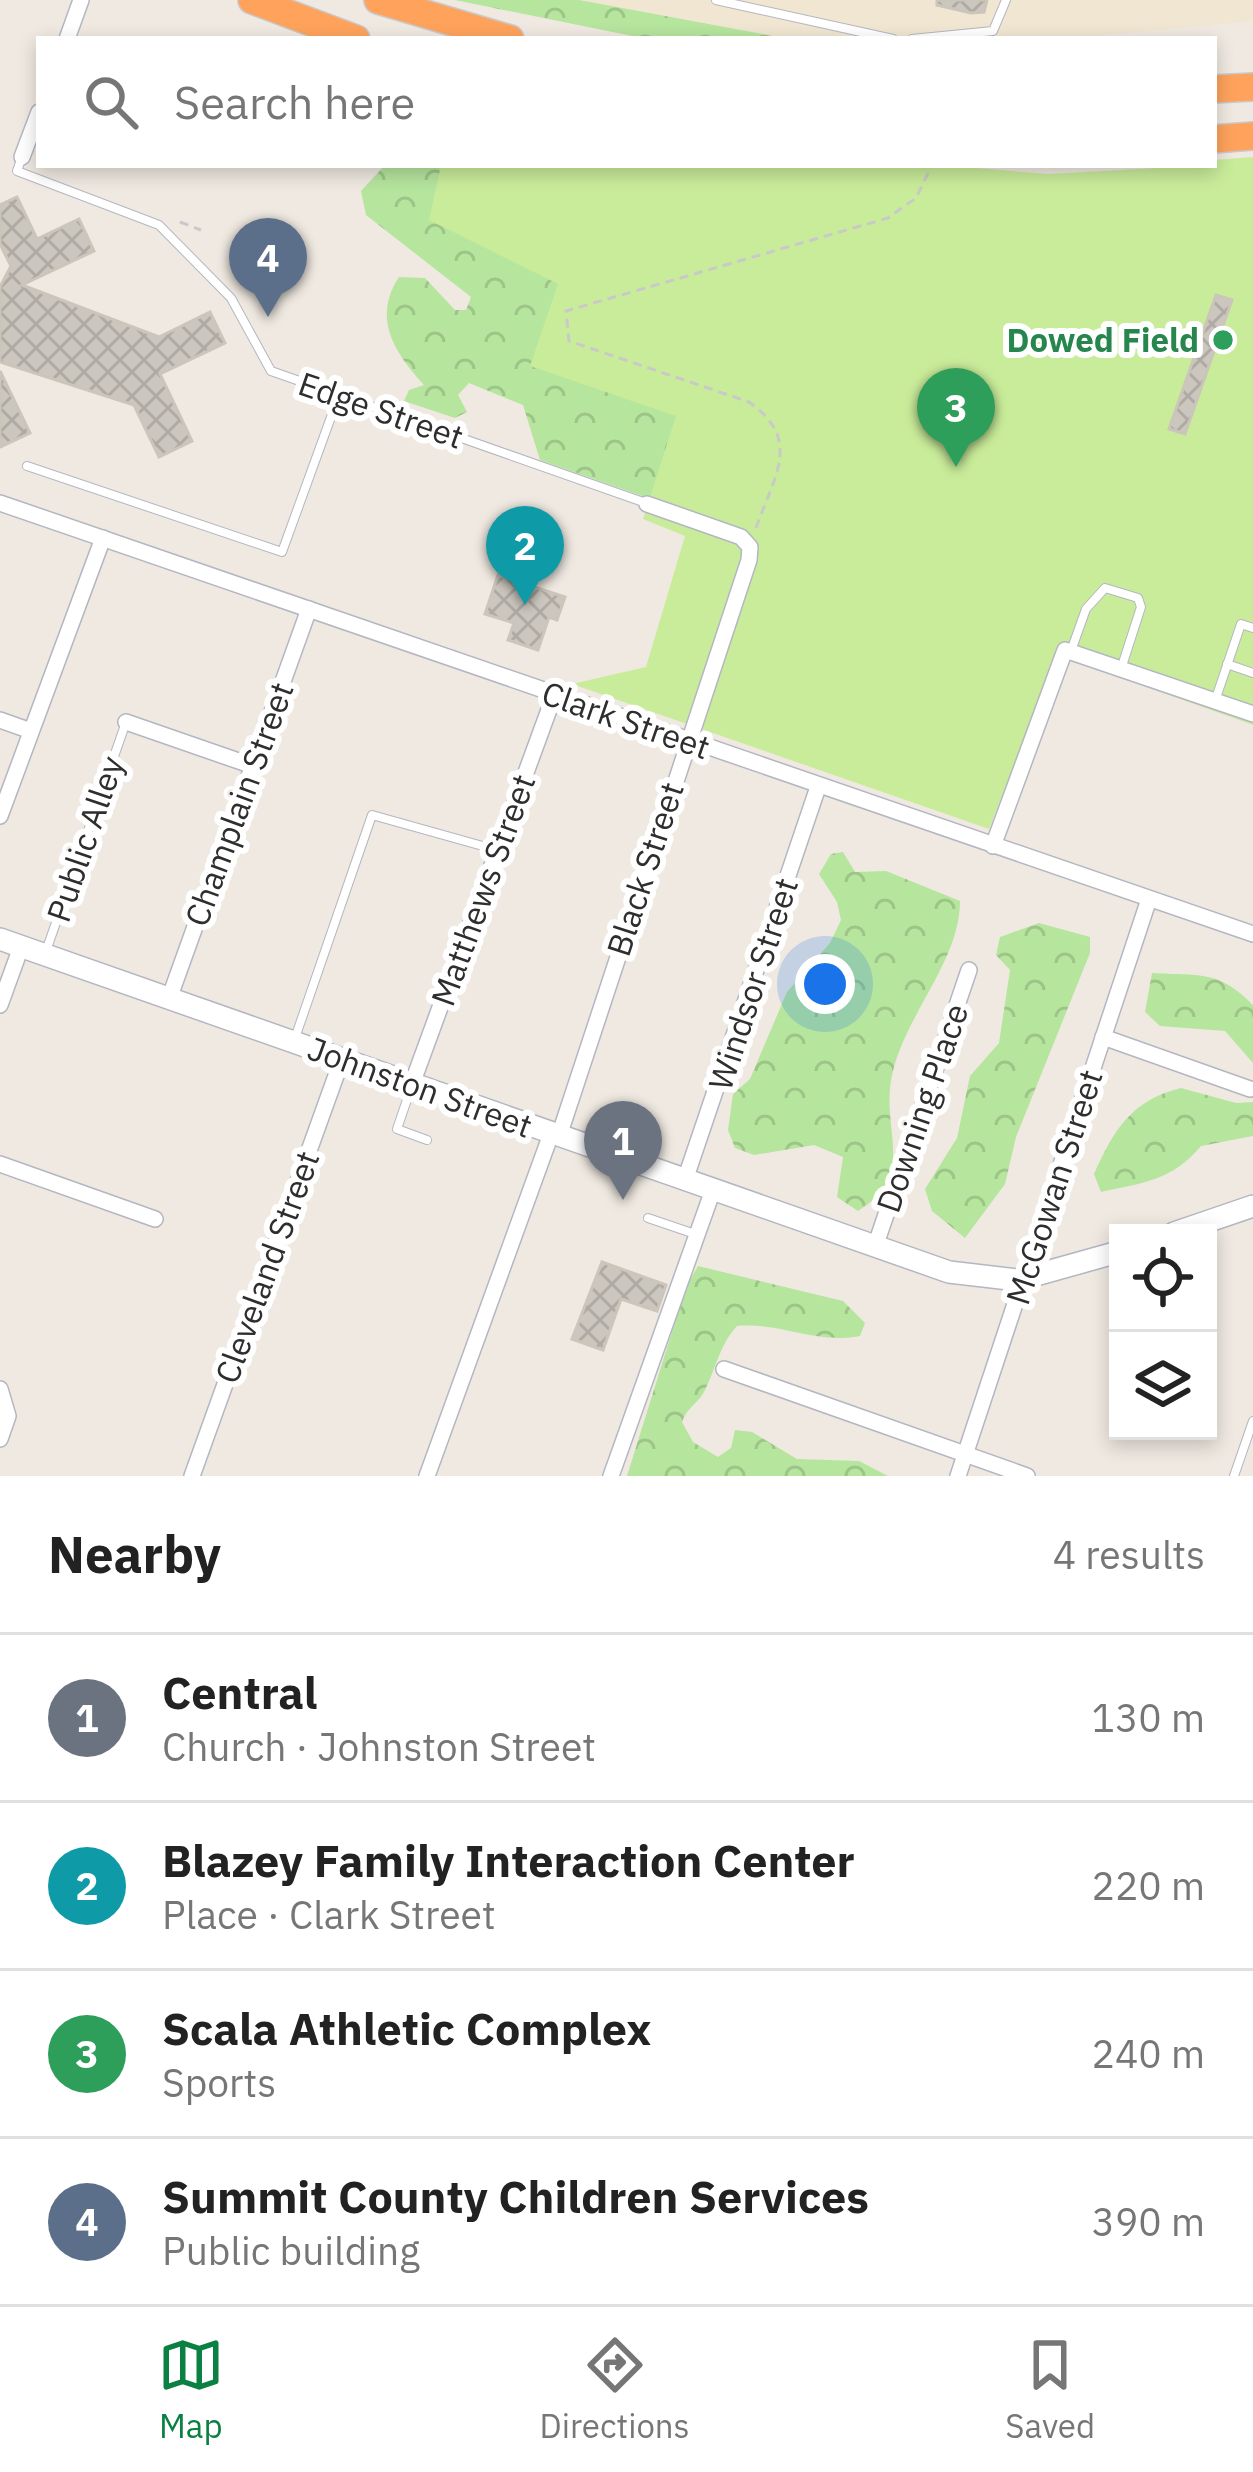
<!DOCTYPE html>
<html lang="en">
<head>
<meta charset="utf-8">
<style>
	:root { --surface:#fff; --page:#f2f2f2; --text:#222; --muted:#767676; --line:#e0e0e0; --accent:#0b8043 }
	body { margin:0; font-family:"IBM Plex Sans",sans-serif; background:var(--page); color:var(--text) }
	.controls { position:absolute; right:36px; bottom:36px; display:grid; overflow:hidden; border-radius:0px; box-shadow:0 6px 18px #0003 }
	.controls button { width:108px; height:108px; display:grid; place-items:center; padding:0; border:0; border-bottom:3px solid var(--line); background:var(--surface); color:var(--text); font:60px sans-serif }
	.you { position:absolute; left:825px; top:984px; width:42px; height:42px; margin:-30px; border:9px solid #fff; border-radius:50%; background:#1a73e8; box-shadow:0 0 0 18px #1a73e833 }
	.badge { display:grid; place-items:center; width:78px; height:78px; border-radius:50%; background:var(--accent); color:#fff; font-size:39px; font-weight:700 }
	.pin { position:absolute; translate:-50% -99px; filter:drop-shadow(0 3px 6px #0008) }
	.pin::after { content:''; position:absolute; top:63px; width:42px; height:36px; background:inherit; clip-path:polygon(0 0,100% 0,50% 100%) }
	.list { margin:0; padding:0; list-style:none }
	h2 { display:flex; justify-content:space-between; align-items:center; height:156px; margin:0; padding:0 48px; font-size:51px }
	h2 small { font-size:39px; font-weight:400; color:var(--muted) }
	.list li { display:grid; grid-template-columns:78px 1fr auto; gap:36px; align-items:center; box-sizing:border-box; height:168px; padding:0 48px; border-top:3px solid var(--line) }
	.list b { display:block; font-size:45px; white-space:nowrap }
	.list p { margin:0; font-size:39px; white-space:nowrap; color:var(--muted) }
	.list em { font-size:39px; font-style:normal; color:var(--muted) }
	.icon { flex:none; width:66px; height:66px; fill:none; stroke:currentColor; stroke-width:2; stroke-linecap:round; stroke-linejoin:round }
	.map { position:relative; flex:none; width:1253px; height:1476px; overflow:hidden }
	.search { position:absolute; background:var(--surface); box-shadow:0 6px 18px #0003; left:36px; right:36px; top:36px; height:132px; display:flex; align-items:center; gap:30px; box-sizing:border-box; padding:0 42px; border-radius:0px; color:var(--muted); font-size:45px }
	.sheet { height:828px; background:var(--surface) }
	nav { display:flex; justify-content:space-around; align-items:center; box-sizing:border-box; height:168px; border-top:3px solid var(--line); background:var(--surface); font-size:33px; color:var(--muted) }
	nav a { display:grid; justify-items:center; gap:6px }
	nav .on { color:var(--accent) }
	.map>svg:first-child { display:block }
</style>
</head>
<body>
<div class="map">
<svg width="1253" height="1476" viewBox="0 0 1253 1476">
	<defs>
		<pattern id="forest-crowns" width="20" height="18" patternUnits="userSpaceOnUse" patternTransform="scale(3)"><rect width="20" height="18" fill="#b6e59e"/><path d="M2 6a3 3 0 1 1 6 0M12 15a3 3 0 1 1 6 0" fill="none" stroke="#9dc588"/></pattern>
		<pattern id="building-cross-hatch" width="8" height="8" patternUnits="userSpaceOnUse" patternTransform="scale(3)"><rect width="8" height="8" fill="#cbc7bf"/><path d="M0 0l8 8M0 8l8-8" fill="none" stroke="#afaba4"/></pattern>
	</defs>
	<rect width="100%" height="100%" fill="#efe9e1"/>
	<path fill="#f0e6d1" d="M579 0H1253V21L1064 39H789Z"/>
	<g fill="url(#forest-crowns)">
		<path d="M455 0H579L789 39H647Z"/>
		<path d="M385 165H452L610 279 739 530 540 460 523 405 469 383 458 395 467 412 455 418 404 401 409 390 424 385C394 352 372 318 399 277L425 278 455 310H466L471 297 366 215 361 191Z"/>
		<path d="M843 852 855 872 886 871 960 901C960 960 907 1013 893 1071 878 1129 920 1173 858 1211L837 1197 843 1157 814 1145 754 1155 735 1148 728 1130 733 1094 750 1079 787 992 830 943 841 920 837 902 819 874 831 854Z"/>
		<path d="M1039 923 1090 937V953L1016 1137 1005 1184 965 1238 932 1211 925 1189 957 1138 970 1076 999 1043 1010 970 996 955 1000 937Z"/>
		<path d="M1152 973C1198 976 1218 969 1253 1005V1063L1225 1031 1160 1026 1145 1012Z"/>
		<path d="M1181 1088 1236 1103 1253 1102V1136L1201 1146C1173 1180 1143 1183 1101 1192L1094 1174C1114 1129 1132 1100 1181 1088Z"/>
		<path d="M698 1266 843 1301 865 1323 860 1336C817 1345 780 1322 737 1326 720 1344 716 1368 705 1390 699 1403 687 1407 682 1422L693 1442 718 1457 731 1448 735 1430 752 1432 797 1459 859 1461 888 1476H627L686 1287Z"/>
	</g>
	<path fill="#c9ec9a" d="M1253 157V725L1057 655 989 829 572 684 646 667 685 536 643 519 676 416 530 366 558 284 429 220 441 165H938L1048 174 1214 165V160Z"/>
	<g fill="url(#building-cross-hatch)" stroke="#cbc5ba" stroke-width="3">
		<path d="M937 0H987L984 12 971 13 937 5Z"/>
		<path d="M17 197 37 239 79 219 94 251 22 285 159 337 210 312 225 343 160 374 192 441 159 457 134 405 0 362V287L11 266 0 244V205Z"/>
		<path d="M1216 295 1232 300 1185 434 1169 429Z"/>
		<path d="M0 371 30 433 0 447Z"/>
		<path d="M498 575 565 597 557 620 549 617 538 650 508 640 514 623 485 614Z"/>
		<path d="M602 1262 666 1285 657 1311 621 1299 603 1350 572 1339Z"/>
	</g>
	<g fill="none" stroke-linecap="round" stroke-linejoin="round">
		<defs>
			<g id="service">
				<path d="M716 0 893 39"/>
				<path d="M912 39 993 31 1006 0"/>
				<path d="M22 157 17 171 159 225 231 298 271 371 646 503"/>
				<path d="M27 466 282 552 339 395"/>
				<path d="M1071 651 1086 609 1105 588 1138 598 1141 607 1121 669"/>
				<path d="M1227 664 1253 673"/>
				<path d="M1215 701 1241 624 1253 628"/>
				<path d="M45 954 125 725"/>
				<path d="M294 1041 372 815 497 850"/>
				<path d="M412 1085 397 1129 427 1140"/>
				<path d="M648 1218 695 1234"/>
				<path d="M1234 1476 1253 1421"/>
			</g>
			<g id="minor">
				<path d="M67 39 81 0"/>
				<path d="M22 157 39 112"/>
				<path d="M0 503 1253 934"/>
				<path d="M0 720 31 731"/>
				<path d="M126 722 253 766"/>
				<path d="M0 816 103 538"/>
				<path d="M993 846 1065 650 1253 714"/>
				<path d="M169 999 309 609"/>
				<path d="M0 1005 21 947"/>
				<path d="M1103 1037 1250 1089"/>
				<path d="M412 1084 554 696"/>
				<path d="M559 1136 749 560 750 547 741 537 647 504"/>
				<path d="M0 1164 155 1219"/>
				<path d="M685 1180 818 787"/>
				<path d="M875 1247 969 970"/>
				<path d="M724 1369 1027 1476"/>
				<path d="M0 1389 8 1416 0 1439"/>
				<path d="M192 1476 342 1059"/>
				<path d="M427 1476 551 1134"/>
				<path d="M611 1476 713 1190"/>
				<path d="M958 1476 1149 899"/>
			</g>
			<g id="secondary">
				<path d="M0 939 949 1272 1018 1280 1118 1252"/>
				<path d="M1174 1233 1253 1206"/>
			</g>
			<g id="motorway">
				<path d="M252 0 356 39"/>
				<path d="M378 0 510 39"/>
				<path d="M1214 89 1253 87"/>
				<path d="M1214 139 1253 136"/>
			</g>
		</defs>
		<use href="#service" stroke="#b4b7c1" stroke-width="10"/>
		<use href="#minor" stroke="#b4b7c1" stroke-width="18"/>
		<use href="#secondary" stroke="#b4b7c1" stroke-width="24"/>
		<use href="#motorway" stroke="#c9c9c9" stroke-width="30"/>
		<g stroke="#c9c9c9" stroke-width="3" stroke-dasharray="9 6" stroke-linecap="butt">
			<path d="M180 222 201 230"/>
			<path d="M756 528C774 476 803 440 749 402L569 341 566 311 888 218 916 198 932 165"/>
		</g>
		<use href="#service" stroke="#fff" stroke-width="8"/>
		<use href="#minor" stroke="#fff" stroke-width="15"/>
		<use href="#secondary" stroke="#fff" stroke-width="21"/>
		<use href="#motorway" stroke="#ffa35c" stroke-width="27"/>
	</g>
	<circle fill="#2e9e5b" stroke="#fff" stroke-width="4.5" cx="1223" cy="340" r="12"/>
	<g text-anchor="middle" stroke-width="12" stroke-linejoin="round" paint-order="stroke">
		<g font-size="33" font-weight="bold" fill="#27864d" stroke="#fff" text-anchor="end">
			<text x="1199" y="352">Dowed Field</text>
		</g>
		<g font-size="33" fill="#2e2e2e" stroke="#fff">
			<text transform="translate(381 410) rotate(19)" y="12">Edge Street</text>
			<text transform="translate(626 720) rotate(19)" y="12">Clark Street</text>
			<text transform="translate(239 804) rotate(-70)" y="12">Champlain Street</text>
			<text transform="translate(85 839) rotate(-71)" y="12">Public Alley</text>
			<text transform="translate(645 869) rotate(-72)" y="12">Black Street</text>
			<text transform="translate(483 890) rotate(-70)" y="12">Matthews Street</text>
			<text transform="translate(753 984) rotate(-72)" y="12">Windsor Street</text>
			<text transform="translate(420 1087) rotate(20)" y="12">Johnston Street</text>
			<text transform="translate(922 1108) rotate(-71)" y="12">Downing Place</text>
			<text transform="translate(1054 1187) rotate(-72)" y="12">McGowan Street</text>
			<text transform="translate(267 1267) rotate(-70)" y="12">Cleveland Street</text>
		</g>
	</g>
</svg>
<div class="controls">
<button><svg class="icon" aria-label="locate" viewBox="0 0 24 24"><circle cx="12" cy="12" r="6"/><path d="M12 2v4M12 18v4M2 12h4M18 12h4"/></svg></button>
<button><svg class="icon" aria-label="layers" viewBox="0 0 24 24"><path d="M12 4l9 5-9 5-9-5zM3 14l9 5 9-5"/></svg></button>
</div>
<div class="you"></div>
<div class="pin badge" style="left:623px;top:1200px;background:#6b7280">1</div>
<div class="pin badge" style="left:525px;top:605px;background:#0f9aa8">2</div>
<div class="pin badge" style="left:956px;top:467px;background:#2e9e5b">3</div>
<div class="pin badge" style="left:268px;top:317px;background:#5c6f8a">4</div>
<div class="search"><svg class="icon" aria-label="search" viewBox="0 0 24 24"><circle cx="10" cy="10" r="6"/><path d="M15 15l6 6"/></svg>Search here</div>
</div>
<section class="sheet">
<h2>Nearby<small>4 results</small></h2>
<ul class="list">
<li><span class="badge" style="background:#6b7280">1</span><div><b>Central</b><p>Church · Johnston Street</p></div><em>130 m</em></li>
<li><span class="badge" style="background:#0f9aa8">2</span><div><b>Blazey Family Interaction Center</b><p>Place · Clark Street</p></div><em>220 m</em></li>
<li><span class="badge" style="background:#2e9e5b">3</span><div><b>Scala Athletic Complex</b><p>Sports</p></div><em>240 m</em></li>
<li><span class="badge" style="background:#5c6f8a">4</span><div><b>Summit County Children Services</b><p>Public building</p></div><em>390 m</em></li>
</ul>
</section>
<nav>
<a class="on"><svg class="icon" aria-label="map" viewBox="0 0 24 24"><path d="M3 6l6-2 6 2 6-2v14l-6 2-6-2-6 2zM9 4v14M15 6v14"/></svg>Map</a>
<a><svg class="icon" aria-label="directions" viewBox="0 0 24 24"><path d="M12 3l9 9-9 9-9-9zM9 14v-3h6M13 9l2 2-2 2"/></svg>Directions</a>
<a><svg class="icon" aria-label="saved" viewBox="0 0 24 24"><path d="M7 4h10v16l-5-4-5 4z"/></svg>Saved</a>
</nav>
</body>
</html>
